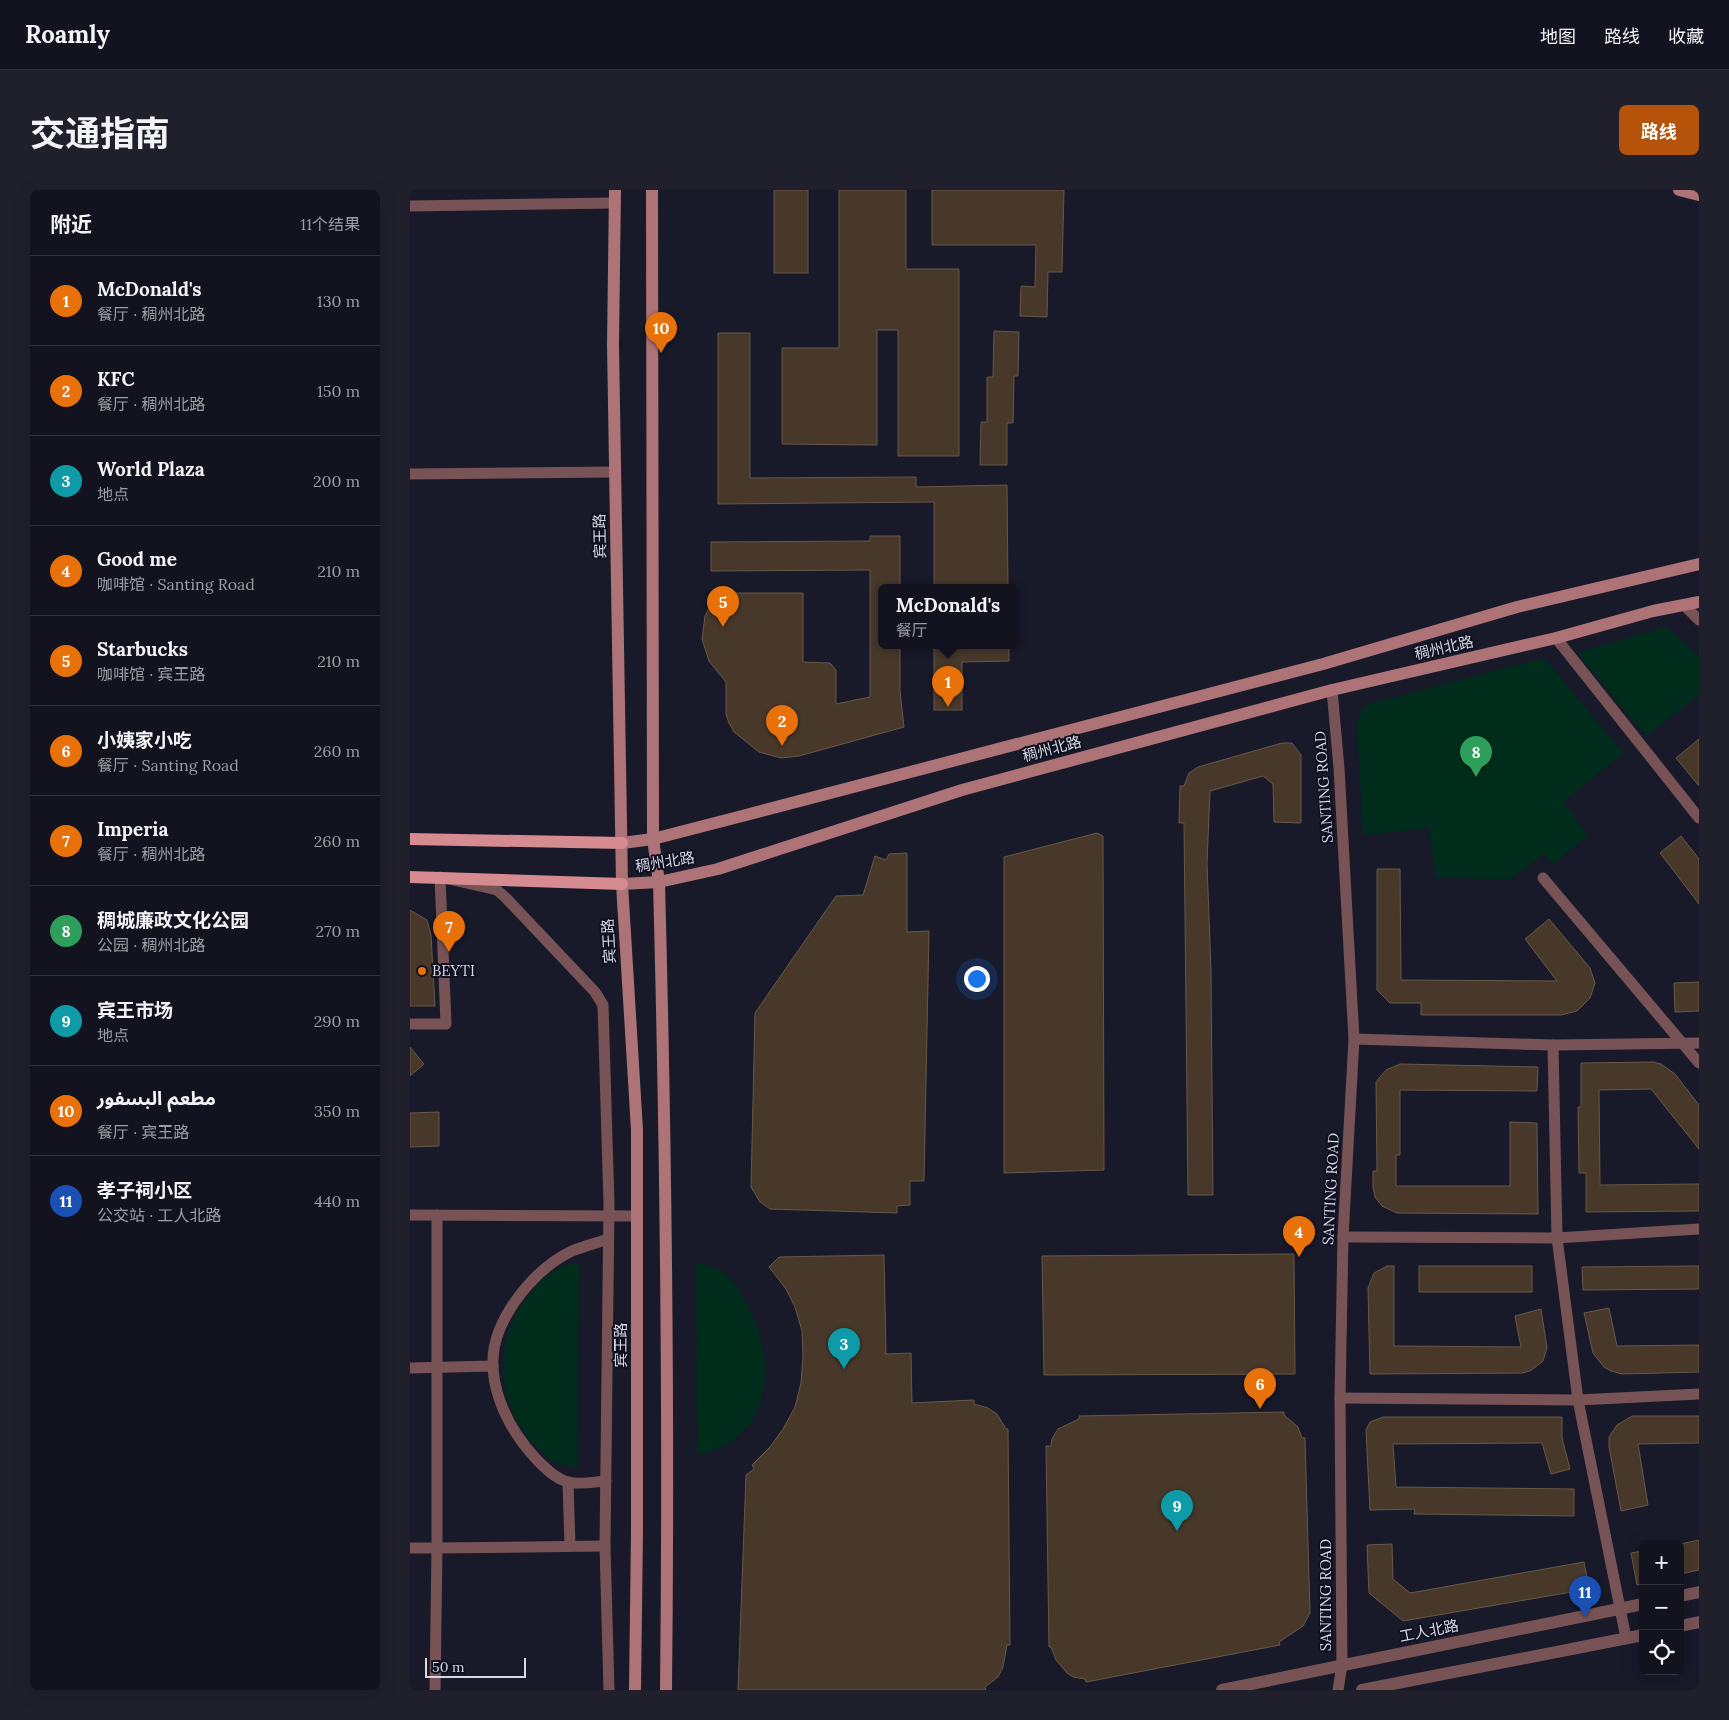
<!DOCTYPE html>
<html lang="zh">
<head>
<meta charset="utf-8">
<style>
	:root { --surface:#12131f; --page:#1f202c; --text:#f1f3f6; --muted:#9c9ea4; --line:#31323d; --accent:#b45309 }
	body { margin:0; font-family:Lora,"Noto Sans Arabic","Noto Sans SC",serif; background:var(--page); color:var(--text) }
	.controls { position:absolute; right:15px; bottom:15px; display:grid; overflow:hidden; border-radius:8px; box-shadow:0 5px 20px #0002 }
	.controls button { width:45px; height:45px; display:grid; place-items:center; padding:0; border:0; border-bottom:1px solid var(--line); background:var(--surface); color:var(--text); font:25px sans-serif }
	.scale { position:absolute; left:15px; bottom:12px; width:101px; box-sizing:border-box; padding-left:5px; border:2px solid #d7d8e4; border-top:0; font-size:14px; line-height:18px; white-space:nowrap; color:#d7d8e4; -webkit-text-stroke:4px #0f1020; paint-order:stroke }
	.you { position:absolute; left:566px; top:788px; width:18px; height:18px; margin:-12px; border:4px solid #fff; border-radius:50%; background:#1a73e8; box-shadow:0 0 0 8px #1a73e833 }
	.badge { display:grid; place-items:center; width:32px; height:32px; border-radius:50%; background:var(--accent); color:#fff; font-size:16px; font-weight:700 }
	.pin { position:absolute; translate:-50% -41px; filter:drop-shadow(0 1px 2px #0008) }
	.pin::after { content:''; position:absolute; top:26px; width:18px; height:15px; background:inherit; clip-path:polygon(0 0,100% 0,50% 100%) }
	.popup { position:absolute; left:468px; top:394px; width:140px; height:65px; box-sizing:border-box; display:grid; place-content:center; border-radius:8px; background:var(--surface); filter:drop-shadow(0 1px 4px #0005); font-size:16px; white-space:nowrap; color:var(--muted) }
	.popup b { font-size:19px; color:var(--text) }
	.popup::after { content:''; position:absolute; left:50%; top:100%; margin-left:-10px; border:10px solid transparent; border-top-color:var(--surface) }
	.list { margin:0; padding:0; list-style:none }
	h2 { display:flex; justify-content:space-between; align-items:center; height:65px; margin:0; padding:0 20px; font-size:21px }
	h2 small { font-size:16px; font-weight:400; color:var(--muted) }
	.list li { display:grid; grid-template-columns:32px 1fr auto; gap:15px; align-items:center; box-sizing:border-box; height:90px; padding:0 20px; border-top:1px solid var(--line) }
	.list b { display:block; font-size:19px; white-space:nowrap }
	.list p { margin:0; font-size:16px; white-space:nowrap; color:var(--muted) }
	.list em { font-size:16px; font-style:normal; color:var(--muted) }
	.icon { flex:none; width:28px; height:28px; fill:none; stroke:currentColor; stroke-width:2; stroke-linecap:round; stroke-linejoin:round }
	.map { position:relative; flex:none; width:1289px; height:1500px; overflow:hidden; border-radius:8px }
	header { display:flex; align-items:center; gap:30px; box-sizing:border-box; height:70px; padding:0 25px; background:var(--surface); border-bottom:1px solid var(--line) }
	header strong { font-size:24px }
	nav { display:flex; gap:28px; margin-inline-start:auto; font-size:18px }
	.intro { display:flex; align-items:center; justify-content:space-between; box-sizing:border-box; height:120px; padding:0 30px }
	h1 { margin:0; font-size:35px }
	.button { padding:12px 22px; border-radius:8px; background:var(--accent); color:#fff; font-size:18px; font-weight:700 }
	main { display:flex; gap:30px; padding:0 30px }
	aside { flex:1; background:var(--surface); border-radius:8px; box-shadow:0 5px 20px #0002 }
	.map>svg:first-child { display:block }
</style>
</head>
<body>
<header>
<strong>Roamly</strong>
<nav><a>地图</a><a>路线</a><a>收藏</a></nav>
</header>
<div class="intro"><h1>交通指南</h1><a class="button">路线</a></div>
<main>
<aside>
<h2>附近<small>11个结果</small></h2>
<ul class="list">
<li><span class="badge" style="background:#e8710a">1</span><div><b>McDonald's</b><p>餐厅 · 稠州北路</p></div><em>130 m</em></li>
<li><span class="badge" style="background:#e8710a">2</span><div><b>KFC</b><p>餐厅 · 稠州北路</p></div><em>150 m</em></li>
<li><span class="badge" style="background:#0f9aa8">3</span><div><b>World Plaza</b><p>地点</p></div><em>200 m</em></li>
<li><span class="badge" style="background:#e8710a">4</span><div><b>Good me</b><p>咖啡馆 · Santing Road</p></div><em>210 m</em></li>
<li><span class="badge" style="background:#e8710a">5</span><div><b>Starbucks</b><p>咖啡馆 · 宾王路</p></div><em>210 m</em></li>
<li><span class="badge" style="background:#e8710a">6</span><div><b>小姨家小吃</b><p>餐厅 · Santing Road</p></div><em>260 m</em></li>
<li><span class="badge" style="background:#e8710a">7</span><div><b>Imperia</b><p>餐厅 · 稠州北路</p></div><em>260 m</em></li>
<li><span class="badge" style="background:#2e9e5b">8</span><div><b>稠城廉政文化公园</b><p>公园 · 稠州北路</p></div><em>270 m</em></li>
<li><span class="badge" style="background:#0f9aa8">9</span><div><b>宾王市场</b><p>地点</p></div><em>290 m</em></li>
<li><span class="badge" style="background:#e8710a">10</span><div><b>مطعم البسفور</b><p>餐厅 · 宾王路</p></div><em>350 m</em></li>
<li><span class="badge" style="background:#1a4fb4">11</span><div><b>孝子祠小区</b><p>公交站 · 工人北路</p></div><em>440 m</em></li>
</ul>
</aside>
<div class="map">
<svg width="1289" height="1500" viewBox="0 0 1289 1500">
	<rect width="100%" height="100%" fill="#181929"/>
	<g fill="#002d1b">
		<path d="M1256 437 1289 466V505L1236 546 1167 463Z"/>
		<path d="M1134 468 1213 563 1153 612 1178 645 1143 674 1134 664 1100 689 1026 688 1019 638 953 645 947 537C947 526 951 521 959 514Z"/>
		<path d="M169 1073 167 1277C148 1277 137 1268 125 1255 82 1210 82 1145 124 1099 135 1086 150 1074 169 1073Z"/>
		<path d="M286 1073C315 1076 328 1094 340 1120 368 1176 360 1252 287 1265Z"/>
	</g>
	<g fill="#47382a" stroke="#685949">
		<rect x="364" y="0" width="34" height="83"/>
		<path d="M429 0H496V79H549V266H488V140H467V255L372 254V158H429Z"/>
		<path d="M522 0H654L652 82H638L637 127 610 126 611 96 625 97 626 55H522Z"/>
		<path d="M584 141 609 142 608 186H604L603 233H597V275H570L571 232H577V187H583Z"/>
		<path d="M308 143H340V288L506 287V297L597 295 598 398H524V312L308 314Z"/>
		<path d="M460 346H490V398H472V456H490V501L494 537 389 566 371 568 349 562 324 542 319 533 316 524V492L299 471 292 449 295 426 299 418 313 403H393V472L420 473 426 480V514L460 507V380L301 381V352L460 351Z"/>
		<path d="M524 456H599V471L552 472V520H524Z"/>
		<path d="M1289 549V596L1266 568Z"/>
		<path d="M872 553H882L891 565V633L864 632 863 594 853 586 800 601 797 673 801 782 803 1005H778L774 633H769L770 596H774L779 583 788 577Z"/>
		<path d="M687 643 693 646 694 980 594 983V667Z"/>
		<path d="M1271 646 1289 669V714L1250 663Z"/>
		<path d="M497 663V742L519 741 514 991H500V1015L487 1016V1023L360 1019 350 1012 341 997 345 823 426 706 453 705 465 666 476 670 479 664Z"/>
		<path d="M967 679H990L991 790 1147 791 1115 749 1139 729 1180 778 1185 793 1180 808 1167 821 1151 825H1011V813H980L967 800Z"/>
		<path d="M0 720 17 730 21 745 25 816H0Z"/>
		<path d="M1289 792V821L1265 822 1264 793Z"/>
		<path d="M0 857 14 874 0 886Z"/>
		<path d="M1243 872 1251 874 1265 884 1289 915V959L1241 899 1189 900 1190 995 1289 994V1021L1176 1022V983H1169L1168 917H1171V873Z"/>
		<path d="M990 874 1128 877 1127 901 990 900V965H986V996H1100V932L1127 933 1128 1024 987 1023 972 1016 965 1007 963 997V981H967L966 892 976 880Z"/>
		<path d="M29 922V956L0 957V923Z"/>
		<path d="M884 1064 885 1184 634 1185 632 1066Z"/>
		<path d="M474 1065 476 1164 501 1163 502 1213 564 1210V1214L578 1218 587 1224 596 1239H598L600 1455H597L593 1477 588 1487 575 1497 576 1500H328L336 1285 344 1279 342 1275 360 1257 373 1239 385 1217 391 1193 393 1166 392 1141 385 1117 376 1099 359 1077 369 1067Z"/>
		<path d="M977 1076H984V1156L1111 1157 1105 1126 1131 1119 1137 1158 1133 1171 1120 1181 1112 1183 960 1184 958 1098 964 1083Z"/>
		<rect x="1009" y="1076" width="113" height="26"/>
		<path d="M1289 1076V1099L1173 1100 1172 1077Z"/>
		<path d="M1199 1118 1207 1156 1289 1155V1182L1212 1184 1201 1181 1194 1177 1183 1163 1174 1123Z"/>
		<path d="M874 1222V1225L888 1237 892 1248H895L900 1423 893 1436 869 1452 870 1455 676 1492 675 1489 663 1487 657 1483 646 1470 641 1457H639L636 1256H641L642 1249 648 1239 669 1229V1226Z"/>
		<path d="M1222 1226H1289V1253L1228 1254 1238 1315 1211 1321 1199 1257V1247L1207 1235Z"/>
		<path d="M973 1227H1152V1248L1160 1279 1141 1284 1132 1253 983 1254 986 1297 1164 1299V1326L1004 1324 1005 1319 960 1320 956 1240 960 1232Z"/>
		<path d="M1289 1350V1380L1270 1384V1354Z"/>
		<path d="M982 1354 983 1389 1000 1403 1174 1372 1179 1399 993 1431 959 1403 957 1355Z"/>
		<path d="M1233 1361V1394L1227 1395 1221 1363Z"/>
	</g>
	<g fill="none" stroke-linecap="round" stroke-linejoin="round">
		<g stroke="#785356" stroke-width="11">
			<path d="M0 16 205 13"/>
			<path d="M0 284 205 282"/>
			<path d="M1275 416 1289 430"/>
			<path d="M1146 448 1289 628"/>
			<path d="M922 500 929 578 944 849 933 1047 930 1208 932 1475 928 1500"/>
			<path d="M1133 688 1289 873"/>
			<path d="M0 834H36L30 687 87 700 96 708 185 802 193 815 199 1014 195 1356 199 1500"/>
			<path d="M944 849 1143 855 1289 853"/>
			<path d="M1143 855 1147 1048 1168 1210 1216 1448"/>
			<path d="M0 1025 227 1026"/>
			<path d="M27 1025V1358L195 1356"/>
			<path d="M933 1047 1147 1048 1289 1039"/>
			<path d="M0 1178 83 1176"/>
			<path d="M930 1208 1168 1210 1289 1204"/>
			<path d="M196 1291C184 1292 169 1295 158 1292 146 1289 135 1278 127 1270 96 1237 71 1186 89 1141 102 1109 130 1076 162 1061 174 1056 187 1053 198 1049"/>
			<path d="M158 1292 160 1356"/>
			<path d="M0 1358H27L25 1500"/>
		</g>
		<g stroke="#785356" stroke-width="12">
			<path d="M1270 1406 1289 1402"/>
			<path d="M1270 1436 1289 1432"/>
			<path d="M812 1500 1233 1414"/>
			<path d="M952 1500 1233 1445"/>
		</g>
		<g stroke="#ad7377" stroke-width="12">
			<path d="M205 0 203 155 212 694 227 940V1340L225 1500"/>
			<path d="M242 0 243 649 249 692C256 961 259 1230 256 1500"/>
			<path d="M1269 0 1289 5"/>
			<path d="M212 653 243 649 336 625 913 474 1107 417 1289 374"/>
			<path d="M212 694 249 692 308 679 552 600 922 500 1146 448 1243 421 1289 412"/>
		</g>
		<g stroke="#d68b91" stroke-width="12">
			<path d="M0 649 212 653"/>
			<path d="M0 687 212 694"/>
		</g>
	</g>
	<circle fill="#e8710a" stroke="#0f1020" stroke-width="2" cx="12" cy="781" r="5"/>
	<g text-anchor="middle" stroke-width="4" stroke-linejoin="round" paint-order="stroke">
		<g font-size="15" fill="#d7d8e4" stroke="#0f1020">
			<text transform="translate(190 346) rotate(-91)" y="5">宾王路</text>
			<text transform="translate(1034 458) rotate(-13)" y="5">稠州北路</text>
			<text transform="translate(642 559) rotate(-15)" y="5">稠州北路</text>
			<text transform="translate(914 597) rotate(-94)" y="5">SANTING ROAD</text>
			<text transform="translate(255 672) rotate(-9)" y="5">稠州北路</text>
			<text transform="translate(199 751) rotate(-93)" y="5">宾王路</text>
			<text transform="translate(921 999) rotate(-87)" y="5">SANTING ROAD</text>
			<text transform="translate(211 1155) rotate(-90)" y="5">宾王路</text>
			<text transform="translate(916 1405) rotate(-90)" y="5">SANTING ROAD</text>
			<text transform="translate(1019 1441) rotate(-11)" y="5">工人北路</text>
		</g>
		<g font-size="15" fill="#d7d8e4" stroke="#0f1020" text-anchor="start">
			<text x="22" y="786">BEYTI</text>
		</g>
	</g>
</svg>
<div class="controls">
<button>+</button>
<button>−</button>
<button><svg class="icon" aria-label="locate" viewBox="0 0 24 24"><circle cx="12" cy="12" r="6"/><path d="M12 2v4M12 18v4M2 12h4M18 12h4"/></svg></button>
</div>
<div class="scale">50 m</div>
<div class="you"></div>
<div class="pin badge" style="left:538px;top:517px;background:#e8710a">1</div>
<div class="popup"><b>McDonald's</b>餐厅</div>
<div class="pin badge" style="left:372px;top:556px;background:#e8710a">2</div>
<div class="pin badge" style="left:434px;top:1179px;background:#0f9aa8">3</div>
<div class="pin badge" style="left:889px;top:1067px;background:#e8710a">4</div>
<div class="pin badge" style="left:313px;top:437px;background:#e8710a">5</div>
<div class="pin badge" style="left:850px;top:1219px;background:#e8710a">6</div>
<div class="pin badge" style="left:39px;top:762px;background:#e8710a">7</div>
<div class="pin badge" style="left:1066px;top:587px;background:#2e9e5b">8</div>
<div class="pin badge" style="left:767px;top:1341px;background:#0f9aa8">9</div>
<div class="pin badge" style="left:251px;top:163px;background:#e8710a">10</div>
<div class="pin badge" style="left:1175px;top:1427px;background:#1a4fb4">11</div>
</div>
</main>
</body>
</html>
